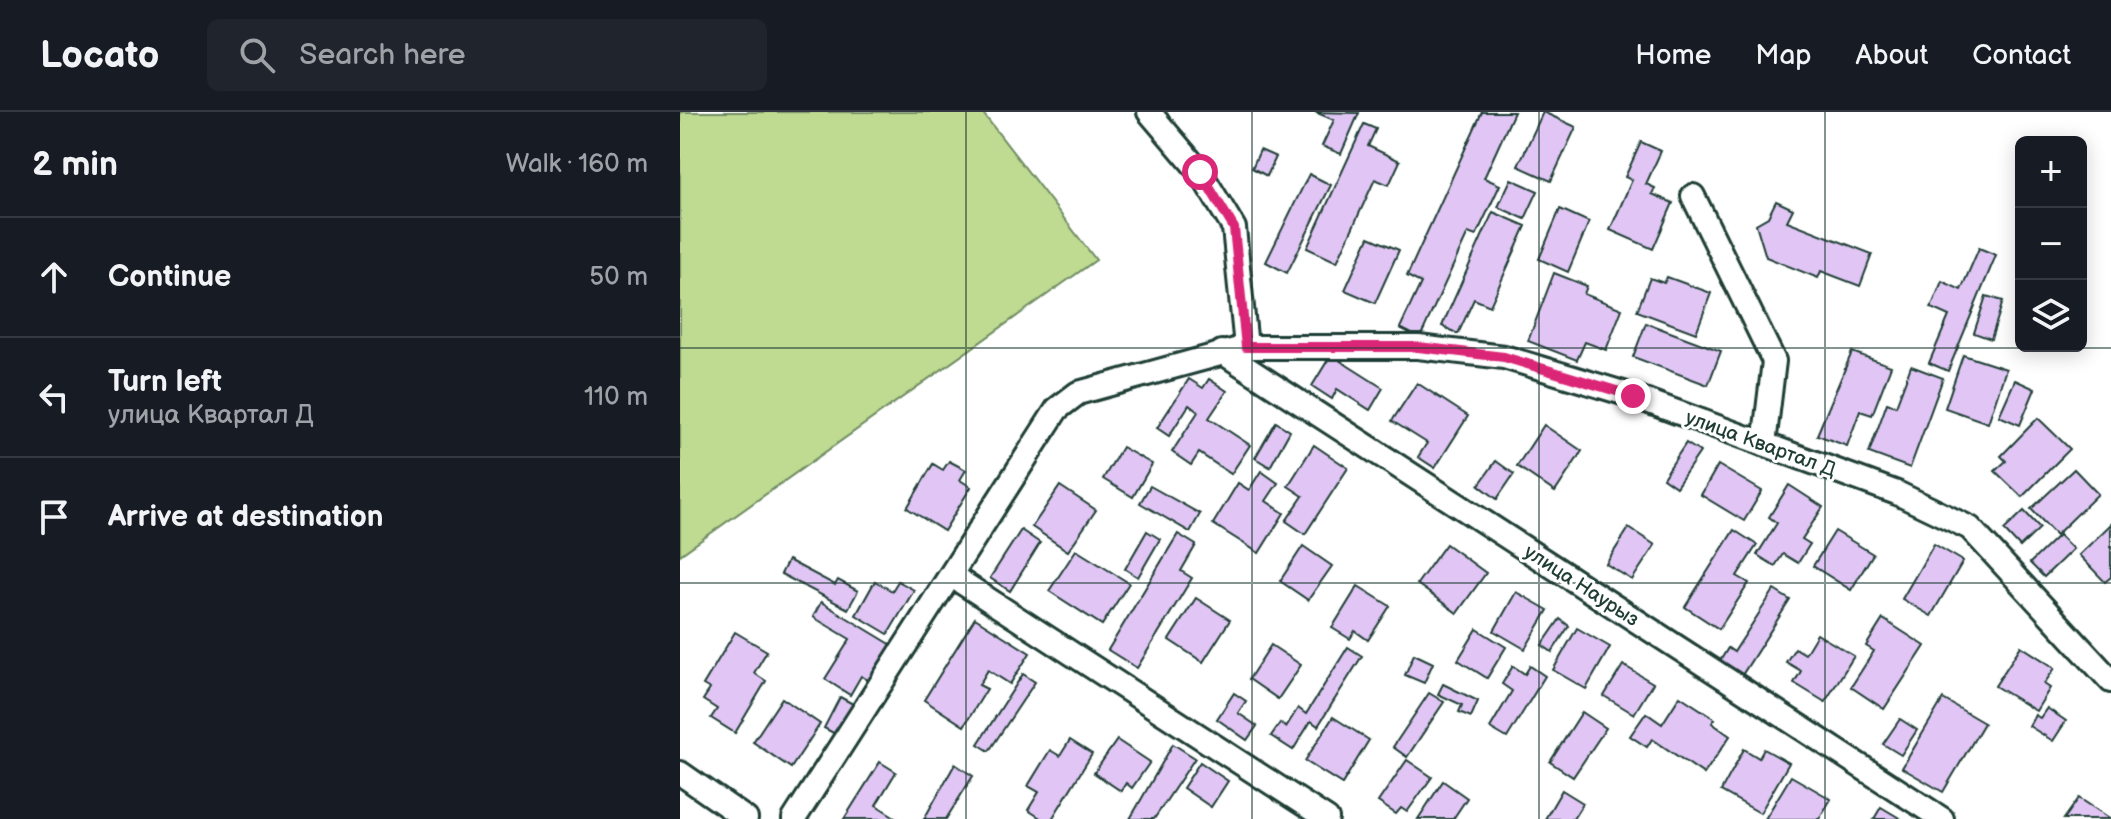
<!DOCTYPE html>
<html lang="en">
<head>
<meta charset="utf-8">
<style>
	:root { --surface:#171b24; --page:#20242c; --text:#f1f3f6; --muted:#9ea1a6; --line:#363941 }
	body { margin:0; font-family:"Balsamiq Sans",sans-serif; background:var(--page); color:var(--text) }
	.controls { position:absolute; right:24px; top:24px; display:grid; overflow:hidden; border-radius:12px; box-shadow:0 4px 20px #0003 }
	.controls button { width:72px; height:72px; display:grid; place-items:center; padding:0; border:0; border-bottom:2px solid var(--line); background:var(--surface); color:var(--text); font:40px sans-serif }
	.stop { position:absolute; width:24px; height:24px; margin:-18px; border:6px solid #db2777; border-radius:50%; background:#fff }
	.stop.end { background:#db2777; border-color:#fff; box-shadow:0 2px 8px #0008 }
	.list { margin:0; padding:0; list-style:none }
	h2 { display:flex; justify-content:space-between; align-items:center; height:104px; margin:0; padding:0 32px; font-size:34px }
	h2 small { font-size:26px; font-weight:400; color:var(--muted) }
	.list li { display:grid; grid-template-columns:52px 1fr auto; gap:24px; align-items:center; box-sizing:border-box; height:120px; padding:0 32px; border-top:2px solid var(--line) }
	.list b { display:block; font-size:30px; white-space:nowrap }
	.list p { margin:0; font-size:26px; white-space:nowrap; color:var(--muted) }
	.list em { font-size:26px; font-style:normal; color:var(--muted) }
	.icon { flex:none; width:44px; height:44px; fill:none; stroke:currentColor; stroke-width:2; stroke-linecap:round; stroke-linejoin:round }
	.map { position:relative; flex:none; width:1431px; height:707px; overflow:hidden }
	header { display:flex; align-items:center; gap:48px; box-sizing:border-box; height:112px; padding:0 40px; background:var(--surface); border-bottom:2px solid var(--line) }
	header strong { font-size:38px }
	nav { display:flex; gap:44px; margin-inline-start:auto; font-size:28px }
	.search { width:560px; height:72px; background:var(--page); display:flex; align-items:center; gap:20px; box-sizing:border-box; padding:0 28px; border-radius:12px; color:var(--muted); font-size:30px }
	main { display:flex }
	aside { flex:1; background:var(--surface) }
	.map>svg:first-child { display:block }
</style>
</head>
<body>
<header>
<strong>Locato</strong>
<div class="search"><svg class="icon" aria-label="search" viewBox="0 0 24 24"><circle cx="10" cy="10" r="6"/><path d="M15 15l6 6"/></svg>Search here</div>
<nav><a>Home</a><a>Map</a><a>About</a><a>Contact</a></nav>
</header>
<main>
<aside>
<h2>2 min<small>Walk · 160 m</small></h2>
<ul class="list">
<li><svg class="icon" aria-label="ahead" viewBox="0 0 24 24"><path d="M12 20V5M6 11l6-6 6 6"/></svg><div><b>Continue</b></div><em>50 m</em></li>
<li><svg class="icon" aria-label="left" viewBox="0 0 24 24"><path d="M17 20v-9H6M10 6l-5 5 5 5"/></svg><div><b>Turn left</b><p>улица Квартал Д</p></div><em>110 m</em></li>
<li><svg class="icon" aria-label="arrive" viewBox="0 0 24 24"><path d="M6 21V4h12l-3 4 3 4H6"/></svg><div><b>Arrive at destination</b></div></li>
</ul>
</aside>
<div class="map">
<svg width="1431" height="707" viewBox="0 0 1431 707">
	<rect width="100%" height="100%" fill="#fff"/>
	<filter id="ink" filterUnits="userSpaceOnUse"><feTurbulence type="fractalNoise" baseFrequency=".0125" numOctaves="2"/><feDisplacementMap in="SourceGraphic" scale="16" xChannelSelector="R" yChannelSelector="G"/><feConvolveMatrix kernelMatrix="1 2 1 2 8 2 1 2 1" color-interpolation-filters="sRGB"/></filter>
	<g filter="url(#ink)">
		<path fill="#bfda91" stroke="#6f8c62" stroke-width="2" d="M0 0H302L416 148 0 443Z"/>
		<g fill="#e1c6f5" stroke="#1f3d34" stroke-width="2">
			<path d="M635 0 679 1 661 42 642 34 654 8Z"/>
			<path d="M802 0H834L804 66 820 73 796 124 788 121 740 226 720 216 741 171 727 164Z"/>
			<path d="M863 0 896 15 871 69 838 54Z"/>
			<path d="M684 12 696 17 688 34 720 49 709 73 695 67 657 150 627 136Z"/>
			<path d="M961 30 981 39 966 72 975 76 972 82 993 91 973 137 930 118 952 68 945 65Z"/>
			<path d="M580 38 596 45 587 64 572 56Z"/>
			<path d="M629 62 651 73 607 161 586 150Z"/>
			<path d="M831 67 858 79 845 107 818 95Z"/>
			<path d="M1096 89 1113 97 1107 109 1192 142 1180 174 1141 159 1138 166 1086 145 1076 112 1088 105Z"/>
			<path d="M880 97 909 110 888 160 859 147Z"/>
			<path d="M813 100 846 114 810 194 794 187 778 222 762 214Z"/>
			<path d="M689 125 719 138 695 191 665 178Z"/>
			<path d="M1299 136 1316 143 1268 259 1249 251 1269 204 1251 196 1262 169 1281 178Z"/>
			<path d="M874 161 907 174 904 182 942 197 926 238 905 230 897 248 848 229Z"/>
			<path d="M987 165 1031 181 1016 221 957 199 970 166 984 171Z"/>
			<path d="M1306 184 1323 189 1311 227 1294 221Z"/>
			<path d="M966 211 1041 239 1028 273 953 245Z"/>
			<path d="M1172 240 1211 254 1192 303 1180 299 1167 334 1137 323Z"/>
			<path d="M651 243 703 276 690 298 657 277 652 287 632 274Z"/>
			<path d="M1283 243 1326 257 1308 311 1265 296Z"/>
			<path d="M1231 254 1263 266 1230 356 1189 341 1207 291 1216 294Z"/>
			<path d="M509 267 523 276 529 267 547 279 529 306 570 333 551 362 519 341 511 353 492 340 518 300 509 293 489 324 477 316Z"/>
			<path d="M1335 268 1355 277 1340 313 1319 304Z"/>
			<path d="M737 271 788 304 755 356 738 345 747 331 712 309Z"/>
			<path d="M1358 306 1390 337 1342 385 1315 359 1326 349 1321 344Z"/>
			<path d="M596 310 610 319 590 355 575 346Z"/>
			<path d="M864 313 902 339 875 380 837 354Z"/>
			<path d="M1006 331 1020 340 996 375 983 366Z"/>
			<path d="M634 333 668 356 625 422 606 409 623 384 608 374Z"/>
			<path d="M442 335 472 352 453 385 423 367Z"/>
			<path d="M269 349 286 358 280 368 291 375 264 419 227 396 253 352 263 358Z"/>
			<path d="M816 349 834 362 817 387 799 373Z"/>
			<path d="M1038 353 1082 379 1064 409 1021 383Z"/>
			<path d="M1394 357 1418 382 1376 423 1351 397Z"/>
			<path d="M581 359 598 371 586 389 604 401 579 441 533 412 558 371 569 378Z"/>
			<path d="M1109 373 1143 395 1122 427 1130 432 1118 451 1103 442 1095 454 1077 443 1097 411 1089 405Z"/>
			<path d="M380 374 416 398 388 439 352 415Z"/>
			<path d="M470 374 520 402 510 420 460 391Z"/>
			<path d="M1344 399 1360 416 1340 435 1324 418Z"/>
			<path d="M1431 412V465L1425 470 1399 443Z"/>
			<path d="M949 416 975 433 952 468 926 452Z"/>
			<path d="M341 418 360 431 330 479 310 466Z"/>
			<path d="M1054 418 1077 433 1057 464 1069 471 1039 517 1005 495Z"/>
			<path d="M467 419 480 427 458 465 445 457Z"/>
			<path d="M1155 419 1193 442 1171 478 1133 454Z"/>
			<path d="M498 422 516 433 501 459 512 466 457 556 428 538Z"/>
			<path d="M1379 423 1393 437 1364 465 1350 451Z"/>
			<path d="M766 432 806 461 777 501 737 472Z"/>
			<path d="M1254 432 1283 449 1251 504 1222 487Z"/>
			<path d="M623 434 652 454 628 488 600 469Z"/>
			<path d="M396 438 449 471 422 513 369 479Z"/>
			<path d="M108 448 155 473 158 468 178 479 168 497 101 462Z"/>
			<path d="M195 469 212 479 218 469 234 478 208 522 176 503Z"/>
			<path d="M678 474 710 494 688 528 675 519 670 527 652 516Z"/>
			<path d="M1094 478 1110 488 1062 563 1040 549 1048 536 1054 540Z"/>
			<path d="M836 480 868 498 845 537 814 519Z"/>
			<path d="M516 486 550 508 523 550 489 528Z"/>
			<path d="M141 490 212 533 190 569 181 564 170 583 145 567 170 527 133 505Z"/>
			<path d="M295 506 350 541 330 572 308 558 299 573 307 577 284 614 244 588Z"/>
			<path d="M880 507 889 514 872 540 862 533Z"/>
			<path d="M1203 507 1245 534 1204 597 1171 575 1194 539 1186 534Z"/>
			<path d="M897 516 930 535 906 577 873 558Z"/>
			<path d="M797 517 826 535 807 566 778 548Z"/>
			<path d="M55 520 87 539 74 561 86 569 55 621 31 606 37 597 23 588 30 577 23 573Z"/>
			<path d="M1137 522 1174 544 1145 590 1114 571 1121 559 1106 550 1115 536 1125 542Z"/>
			<path d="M591 533 621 553 598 587 569 567Z"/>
			<path d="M1341 534 1375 556 1364 572 1370 576 1356 599 1315 574Z"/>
			<path d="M668 535 682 544 638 614 631 609 613 638 591 624 600 611 606 615 618 596 626 602Z"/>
			<path d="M734 542 753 551 744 571 725 563Z"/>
			<path d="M943 553 973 571 954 602 924 584Z"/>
			<path d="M833 554 845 562 850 554 865 564 827 626 810 616 832 579 822 572Z"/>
			<path d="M343 562 355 570 309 639 298 632Z"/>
			<path d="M763 572 798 589 791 605 779 600 782 593 758 582Z"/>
			<path d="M554 581 566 589 558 601 577 614 567 628 537 607Z"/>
			<path d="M749 581 764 590 727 645 713 635Z"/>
			<path d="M1000 584 1035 607 1032 611 1050 624 1024 662 972 627 967 635 950 624 966 601 982 612Z"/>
			<path d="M160 585 173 592 157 623 144 616Z"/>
			<path d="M102 586 140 612 111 656 73 630Z"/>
			<path d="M1263 587 1304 611 1263 680 1222 656Z"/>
			<path d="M1367 596 1386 609 1373 629 1349 614 1355 603 1360 606Z"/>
			<path d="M902 600 926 616 893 665 870 650Z"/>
			<path d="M653 605 689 628 662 672 625 649Z"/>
			<path d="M1220 607 1237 618 1221 643 1203 632Z"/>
			<path d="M390 628 412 642 372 707H362L348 698 359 680 348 674 370 638 380 644Z"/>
			<path d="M437 628 470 650 452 676 446 671 441 679 414 661Z"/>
			<path d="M493 632 515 646 474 707H450Z"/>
			<path d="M1064 637 1079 646 1084 637 1109 651 1080 701 1041 679Z"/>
			<path d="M727 648 752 665 727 700 721 696 716 702 698 690Z"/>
			<path d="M200 650 216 660 196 693 218 707H164Z"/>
			<path d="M520 650 548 669 531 695 503 676Z"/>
			<path d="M275 652 293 664 266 707H244Z"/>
			<path d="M1111 664 1151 687 1139 707H1085Z"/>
			<path d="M763 669 787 686 773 707H738Z"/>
			<path d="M882 678 903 691 893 707H865Z"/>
			<path d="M1399 686 1431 707H1384Z"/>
			<path d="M1201 695 1221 707H1194Z"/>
		</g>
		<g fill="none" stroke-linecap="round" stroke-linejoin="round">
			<defs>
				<g id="street">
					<path d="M469 0 520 60 554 116 566 235"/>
					<path d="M1013 84 1094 249 1084 332"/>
					<path d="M542 240 1262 707"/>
					<path d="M272 464 647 707"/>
					<path d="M0 661 66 707"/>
					<path d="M114 707 377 297 398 281 566 235H738L824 245 953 284 1217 381 1290 416 1431 569"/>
				</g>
			</defs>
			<use href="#street" stroke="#1f3d34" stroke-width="28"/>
			<use href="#street" stroke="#fff" stroke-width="22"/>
		</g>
	</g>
	<g fill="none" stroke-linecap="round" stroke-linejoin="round" filter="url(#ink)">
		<path stroke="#db2777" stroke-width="10" d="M520 60 554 116 566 235H738L824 245 953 284"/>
	</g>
	<path fill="none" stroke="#1f3d34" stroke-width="2" stroke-opacity="0.55" d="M286 0V707M572 0V707M859 0V707M1145 0V707M0 236H1431M0 471H1431"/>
	<g text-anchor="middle" stroke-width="6" stroke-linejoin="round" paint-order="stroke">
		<g font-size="20" fill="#1f3d34" stroke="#fff">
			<text transform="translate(1081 331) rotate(20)" y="7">улица Квартал Д</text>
			<text transform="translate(902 473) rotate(33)" y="7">улица Наурыз</text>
		</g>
	</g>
</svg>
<div class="controls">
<button>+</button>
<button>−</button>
<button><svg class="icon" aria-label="layers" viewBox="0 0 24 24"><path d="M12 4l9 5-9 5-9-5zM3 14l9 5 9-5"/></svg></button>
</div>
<div class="stop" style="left:520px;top:60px"></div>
<div class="stop end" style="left:953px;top:284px"></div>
</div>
</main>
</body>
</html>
